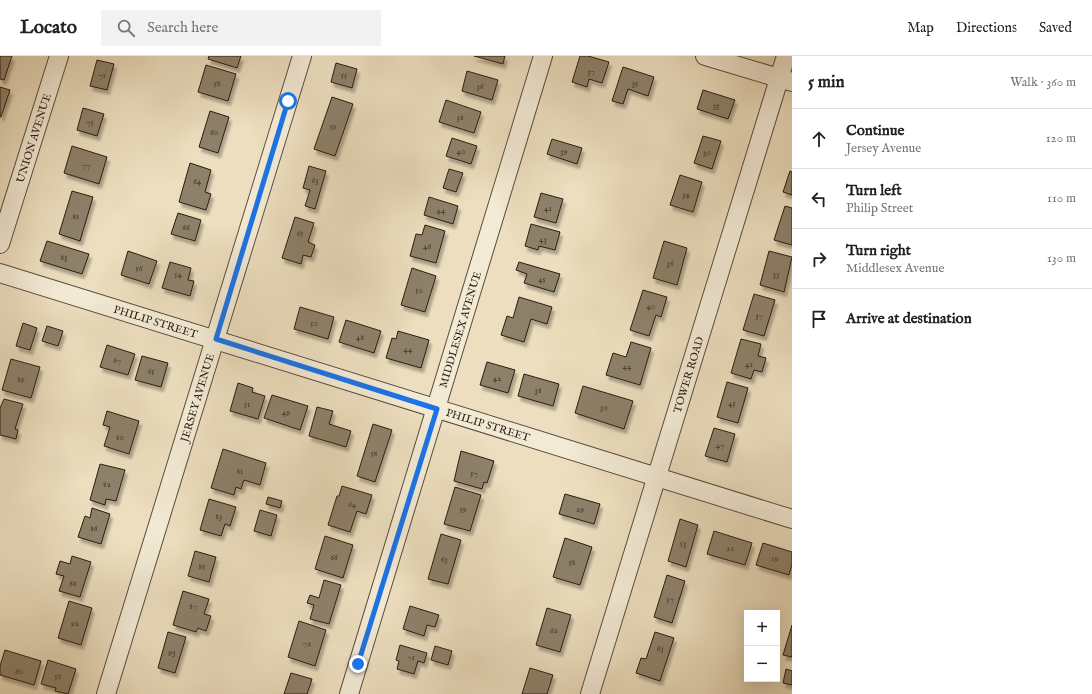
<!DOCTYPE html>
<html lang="en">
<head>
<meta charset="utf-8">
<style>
	:root { --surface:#fff; --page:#f2f2f2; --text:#222; --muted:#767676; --line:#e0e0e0 }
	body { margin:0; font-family:"IM FELL English",serif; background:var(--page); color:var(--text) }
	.controls { position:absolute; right:12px; bottom:12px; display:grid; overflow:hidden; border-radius:0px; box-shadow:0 4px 16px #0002 }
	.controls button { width:36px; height:36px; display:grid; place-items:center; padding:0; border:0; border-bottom:1px solid var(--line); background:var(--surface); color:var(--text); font:20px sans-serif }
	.stop { position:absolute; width:12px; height:12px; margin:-9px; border:3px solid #1a73e8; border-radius:50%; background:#fff }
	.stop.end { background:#1a73e8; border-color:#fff; box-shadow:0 1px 4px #0008 }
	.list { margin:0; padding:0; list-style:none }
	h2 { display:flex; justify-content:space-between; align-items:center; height:52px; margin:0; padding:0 16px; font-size:17px }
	h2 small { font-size:13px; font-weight:400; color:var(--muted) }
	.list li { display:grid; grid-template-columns:26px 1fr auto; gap:12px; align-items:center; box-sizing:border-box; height:60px; padding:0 16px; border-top:1px solid var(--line) }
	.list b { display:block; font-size:15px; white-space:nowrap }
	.list p { margin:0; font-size:13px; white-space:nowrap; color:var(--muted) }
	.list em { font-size:13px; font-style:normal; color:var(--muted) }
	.icon { flex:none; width:22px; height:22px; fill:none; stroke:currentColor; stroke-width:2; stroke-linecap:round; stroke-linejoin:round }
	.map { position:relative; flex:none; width:792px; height:638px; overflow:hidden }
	header { display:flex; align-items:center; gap:24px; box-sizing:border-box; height:56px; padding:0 20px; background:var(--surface); border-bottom:1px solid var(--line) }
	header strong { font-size:19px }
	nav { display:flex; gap:22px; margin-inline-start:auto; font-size:14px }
	.search { width:280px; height:36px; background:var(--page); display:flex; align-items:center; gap:10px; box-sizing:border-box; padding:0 14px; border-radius:0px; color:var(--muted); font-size:15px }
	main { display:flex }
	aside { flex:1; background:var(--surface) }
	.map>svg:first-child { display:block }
</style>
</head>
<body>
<header>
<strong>Locato</strong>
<div class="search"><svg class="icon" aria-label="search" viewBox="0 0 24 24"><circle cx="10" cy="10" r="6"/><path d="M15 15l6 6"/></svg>Search here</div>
<nav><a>Map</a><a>Directions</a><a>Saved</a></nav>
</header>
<main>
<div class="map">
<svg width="792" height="638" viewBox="0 0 792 638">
	<defs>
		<filter id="shadow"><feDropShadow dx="2.5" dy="4.5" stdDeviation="1" flood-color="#0004"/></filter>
	</defs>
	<rect width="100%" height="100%" fill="#ecdebe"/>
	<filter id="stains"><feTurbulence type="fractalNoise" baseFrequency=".005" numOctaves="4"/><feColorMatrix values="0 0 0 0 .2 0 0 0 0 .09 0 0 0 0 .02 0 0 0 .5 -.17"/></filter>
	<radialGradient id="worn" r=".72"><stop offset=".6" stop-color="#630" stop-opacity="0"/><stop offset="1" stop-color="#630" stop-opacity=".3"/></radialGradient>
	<g fill="#8e816a" stroke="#281d10" filter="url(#shadow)">
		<path d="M0 0H12L4 24 0 23Z"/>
		<path d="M209 0H241L237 12 208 3Z"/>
		<path d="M474 0H505L503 8Z"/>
		<path d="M580 0H588L609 6 602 27 589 23 587 31 572 26Z"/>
		<path d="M97 4 114 8 107 34 90 30Z"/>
		<path d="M336 7 357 13 352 32 331 26Z"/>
		<path d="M206 9 236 18 228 45 198 36Z"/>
		<path d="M623 11 654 21 648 40 628 33 623 48 612 45Z"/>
		<path d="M467 15 498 24 492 44 462 35Z"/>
		<path d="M0 31 10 34 1 61H0Z"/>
		<path d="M703 34 735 44 728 63 697 53Z"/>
		<path d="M332 41 353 48 335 100 314 93Z"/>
		<path d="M446 44 481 56 474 77 439 66Z"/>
		<path d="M83 52 104 58 97 80 77 74Z"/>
		<path d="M210 55 229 61 218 97 199 91Z"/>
		<path d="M703 80 721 85 712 113 694 107Z"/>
		<path d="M452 82 477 90 471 108 446 100Z"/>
		<path d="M552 83 582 92 577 108 547 98Z"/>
		<path d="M72 90 107 101 99 128 64 117Z"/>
		<path d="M190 107 211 114 205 136 211 138 206 154 179 146Z"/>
		<path d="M309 110 326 115 315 153 305 150 310 134 303 132Z"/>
		<path d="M449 113 463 117 456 136 443 132Z"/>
		<path d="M790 115 792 116V139L783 136Z"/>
		<path d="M680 119 702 126 693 156 670 149Z"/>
		<path d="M72 135 93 141 80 185 59 178Z"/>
		<path d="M541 137 563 143 556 167 534 161Z"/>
		<path d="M429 141 458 150 453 168 424 159Z"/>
		<path d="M785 150 792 152V189L774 184Z"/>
		<path d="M178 157 201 164 195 185 171 178Z"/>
		<path d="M295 161 314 167 308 186 315 189 311 201 303 199 301 208 282 202Z"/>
		<path d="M531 168 560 176 555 194 539 190 538 194 525 190Z"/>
		<path d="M425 169 445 175 436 207 410 200 416 178 422 179Z"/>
		<path d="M47 185 89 198 82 218 40 205Z"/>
		<path d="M664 185 687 192 677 229 653 222Z"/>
		<path d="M128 195 157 205 149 228 121 219Z"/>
		<path d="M769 195 792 201 784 236 760 229Z"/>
		<path d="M170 206 191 212 188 224 194 225 190 240 162 232Z"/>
		<path d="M519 206 560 218 554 236 524 227 527 218 516 214Z"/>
		<path d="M412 212 436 220 425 256 401 249Z"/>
		<path d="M643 234 667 241 661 261 656 259 649 280 630 274Z"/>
		<path d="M754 238 775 244 764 280 743 274Z"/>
		<path d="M519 241 552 251 547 268 531 263 524 286 501 279 507 260 513 262Z"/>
		<path d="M300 251 334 261 328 283 294 273Z"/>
		<path d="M346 264 381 275 374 297 339 286Z"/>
		<path d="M23 267 37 272 30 294 16 290Z"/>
		<path d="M47 270 63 275 58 290 42 285Z"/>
		<path d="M398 275 429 284 421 312 386 302 392 282 396 283Z"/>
		<path d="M741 283 761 288 758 300 766 302 762 316 754 314 751 323 731 317Z"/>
		<path d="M631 286 651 292 640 329 606 319 613 297 626 301Z"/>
		<path d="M107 289 135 298 128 319 100 311Z"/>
		<path d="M142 300 168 307 161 331 135 324Z"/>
		<path d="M11 303 40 311 31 342 2 334Z"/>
		<path d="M487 306 515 314 508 337 480 329Z"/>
		<path d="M524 318 559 328 553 350 518 340Z"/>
		<path d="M727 326 748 332 738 367 717 361Z"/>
		<path d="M238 327 253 332 252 336 265 340 258 363 230 355Z"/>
		<path d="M583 330 633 345 624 373 575 357Z"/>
		<path d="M272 339 308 350 300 374 264 362Z"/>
		<path d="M4 343 23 348 15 373 18 374 16 383 0 379V352Z"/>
		<path d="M317 351 333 355 329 368 351 375 346 391 309 380Z"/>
		<path d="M107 355 139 365 129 398 104 390 110 371 103 369Z"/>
		<path d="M373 368 392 374 375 426 357 420Z"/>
		<path d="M714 372 735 378 727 406 705 400Z"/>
		<path d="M223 393 266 407 260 429 244 424 241 433 236 431 234 439 211 432Z"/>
		<path d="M461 395 494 405 487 427 484 426 482 433 454 425Z"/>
		<path d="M100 408 125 414 116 445 106 443 105 449 90 444Z"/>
		<path d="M342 430 372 439 366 458 357 455 350 476 328 469 337 440H339Z"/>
		<path d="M455 431 481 439 470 475 444 468Z"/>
		<path d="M565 438 600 448 594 468 559 458Z"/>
		<path d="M268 441 282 445 280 452 266 448Z"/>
		<path d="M209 443 236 451 230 470 225 468 221 480 200 474Z"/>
		<path d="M92 452 110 458 101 488 78 481 85 460 90 462Z"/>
		<path d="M260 454 277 459 271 480 254 475Z"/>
		<path d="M680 463 698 469 686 511 668 505Z"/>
		<path d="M714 475 752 487 745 509 707 498Z"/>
		<path d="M441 478 461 484 448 528 428 523Z"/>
		<path d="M325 480 353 489 343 522 315 513Z"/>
		<path d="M565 482 592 491 580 529 553 521Z"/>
		<path d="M763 487 792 496V508L789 519 756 509Z"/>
		<path d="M195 495 216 501 209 526 188 520Z"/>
		<path d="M72 500 91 506 80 541 59 535 64 520 56 518 60 505 70 508Z"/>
		<path d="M667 519 685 525 672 567 654 561Z"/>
		<path d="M324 524 341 529 329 568 310 563 314 549 307 547 310 539 319 542Z"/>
		<path d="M183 535 209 543 204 558 211 560 206 575 198 572 196 576 173 569Z"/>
		<path d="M69 545 92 552 81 589 58 582Z"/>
		<path d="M410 550 439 559 435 571 427 569 424 580 403 573Z"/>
		<path d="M547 552 571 559 560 596 536 589Z"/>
		<path d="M299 565 326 574 315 610 288 601Z"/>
		<path d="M792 569V601L783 599Z"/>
		<path d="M168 576 186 581 175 617 158 612Z"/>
		<path d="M655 576 674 582 660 625 636 617 641 602 646 603Z"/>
		<path d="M400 589 427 597 424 607 418 605 414 618 397 613 399 605 396 604Z"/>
		<path d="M435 590 452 595 448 609 431 604Z"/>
		<path d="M5 594 41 605 34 629 0 619V610Z"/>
		<path d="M48 604 76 613 68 638 55 635 56 632 41 628Z"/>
		<path d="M530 612 553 619 547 638H522Z"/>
		<path d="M786 613 792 615V629L783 627Z"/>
		<path d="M291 617 312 623 307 638H284Z"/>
	</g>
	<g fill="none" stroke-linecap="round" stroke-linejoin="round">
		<defs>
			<g id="minor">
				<path d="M705 0 792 26"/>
				<path id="s1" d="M0 188 59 0"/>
				<path id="s2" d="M0 217 792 463"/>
				<path id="s3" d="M106 638 302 0"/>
				<path id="s4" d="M349 638 543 0"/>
				<path id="s5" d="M590 638 786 0"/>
			</g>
		</defs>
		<use href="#minor" stroke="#594d3c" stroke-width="20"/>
		<use href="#minor" stroke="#f3ead5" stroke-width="18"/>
	</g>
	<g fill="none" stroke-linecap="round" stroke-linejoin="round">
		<path stroke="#1a73e8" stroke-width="5" d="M288 45 216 283 437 353 358 608"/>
	</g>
	<g text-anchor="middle" stroke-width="3" stroke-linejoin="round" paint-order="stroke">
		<g font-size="9" fill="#423626">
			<text x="591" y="18">37</text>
			<text x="102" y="22">71</text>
			<text x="344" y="22">55</text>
			<text x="217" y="30">58</text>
			<text x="635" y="30">35</text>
			<text x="480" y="33">36</text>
			<text x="716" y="52">33</text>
			<text x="460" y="64">38</text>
			<text x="90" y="69">75</text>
			<text x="333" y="73">59</text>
			<text x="214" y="79">60</text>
			<text x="461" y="98">40</text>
			<text x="564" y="98">39</text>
			<text x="707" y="99">30</text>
			<text x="86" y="112">77</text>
			<text x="315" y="127">63</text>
			<text x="197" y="128">64</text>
			<text x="686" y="141">34</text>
			<text x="548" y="155">41</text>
			<text x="441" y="157">44</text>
			<text x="76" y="163">81</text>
			<text x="186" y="174">66</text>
			<text x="300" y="180">65</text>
			<text x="543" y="186">43</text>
			<text x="427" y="193">46</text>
			<text x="64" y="204">83</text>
			<text x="670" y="210">36</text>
			<text x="139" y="215">56</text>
			<text x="178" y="221">54</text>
			<text x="776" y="221">33</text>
			<text x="542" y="226">45</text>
			<text x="419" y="237">50</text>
			<text x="651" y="253">40</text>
			<text x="759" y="262">37</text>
			<text x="314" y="270">50</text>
			<text x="360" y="284">48</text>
			<text x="408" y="296">44</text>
			<text x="117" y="307">67</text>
			<text x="749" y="311">41</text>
			<text x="627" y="313">44</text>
			<text x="151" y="318">65</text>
			<text x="497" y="325">42</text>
			<text x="21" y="326">89</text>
			<text x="538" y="337">38</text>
			<text x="732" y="350">45</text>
			<text x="247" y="351">51</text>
			<text x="604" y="354">30</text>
			<text x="286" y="359">49</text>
			<text x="120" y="384">80</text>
			<text x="720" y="392">47</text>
			<text x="374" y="400">58</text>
			<text x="240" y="418">81</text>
			<text x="474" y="420">57</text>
			<text x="107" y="431">82</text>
			<text x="352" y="451">64</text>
			<text x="463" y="456">59</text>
			<text x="580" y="456">29</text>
			<text x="219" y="463">83</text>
			<text x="94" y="475">86</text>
			<text x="683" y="490">53</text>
			<text x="730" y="495">21</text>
			<text x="334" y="504">66</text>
			<text x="775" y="505">19</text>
			<text x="444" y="506">63</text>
			<text x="572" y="509">58</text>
			<text x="202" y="513">85</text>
			<text x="73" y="530">88</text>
			<text x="670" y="546">57</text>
			<text x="193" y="553">87</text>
			<text x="75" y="570">92</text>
			<text x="554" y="577">62</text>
			<text x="307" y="590">72</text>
			<text x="660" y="595">63</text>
			<text x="172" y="599">93</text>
			<text x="411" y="604">71</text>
			<text x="19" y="618">60</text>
			<text x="58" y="623">58</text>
		</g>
		<g font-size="11" fill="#281d10" stroke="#f3ead5">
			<text dy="4" stroke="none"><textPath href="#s1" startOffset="111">UNION AVENUE</textPath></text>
			<text dy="4" stroke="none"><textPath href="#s2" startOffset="163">PHILIP STREET</textPath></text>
			<text dy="4" stroke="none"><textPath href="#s4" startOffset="381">MIDDLESEX AVENUE</textPath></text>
			<text dy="4" stroke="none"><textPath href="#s5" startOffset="334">TOWER ROAD</textPath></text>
			<text dy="4" stroke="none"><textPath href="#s3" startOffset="310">JERSEY AVENUE</textPath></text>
			<text dy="4" stroke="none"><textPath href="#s2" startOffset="511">PHILIP STREET</textPath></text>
		</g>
	</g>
	<rect width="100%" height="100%" filter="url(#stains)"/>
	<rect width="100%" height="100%" fill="url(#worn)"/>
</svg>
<div class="controls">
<button>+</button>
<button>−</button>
</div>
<div class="stop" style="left:288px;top:45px"></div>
<div class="stop end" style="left:358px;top:608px"></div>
</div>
<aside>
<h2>5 min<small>Walk · 360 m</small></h2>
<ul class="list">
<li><svg class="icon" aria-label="ahead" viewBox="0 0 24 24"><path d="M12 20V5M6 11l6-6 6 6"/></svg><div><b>Continue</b><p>Jersey Avenue</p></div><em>120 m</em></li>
<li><svg class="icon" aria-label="left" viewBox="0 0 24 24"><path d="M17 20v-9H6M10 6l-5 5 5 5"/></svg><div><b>Turn left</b><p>Philip Street</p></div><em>110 m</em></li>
<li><svg class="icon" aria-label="right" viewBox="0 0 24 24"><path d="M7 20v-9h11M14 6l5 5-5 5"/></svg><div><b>Turn right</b><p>Middlesex Avenue</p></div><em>130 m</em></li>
<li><svg class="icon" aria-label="arrive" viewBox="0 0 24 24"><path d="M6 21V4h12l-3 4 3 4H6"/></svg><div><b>Arrive at destination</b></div></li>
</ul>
</aside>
</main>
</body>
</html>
